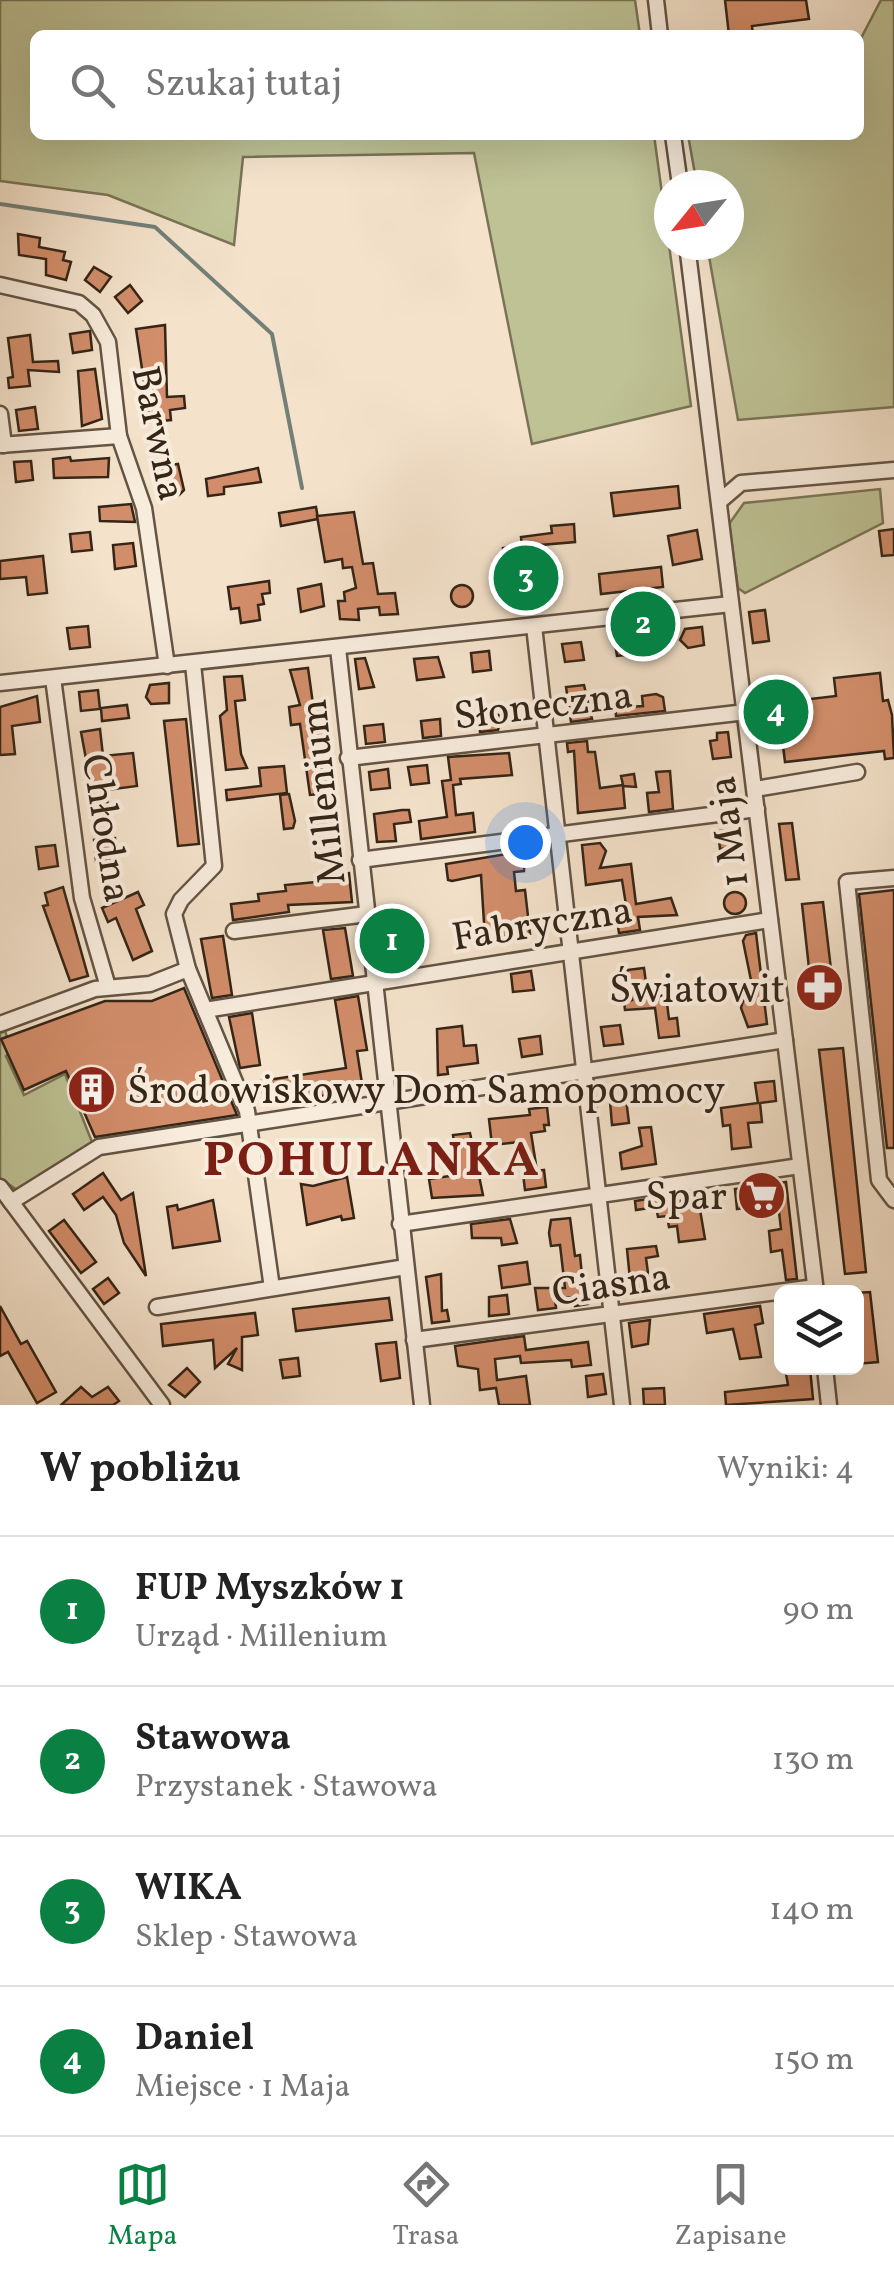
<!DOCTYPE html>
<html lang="pl">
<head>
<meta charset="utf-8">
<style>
	:root { --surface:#fff; --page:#f6f6f6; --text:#222; --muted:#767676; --line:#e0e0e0; --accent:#0b8043 }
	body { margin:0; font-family:Vollkorn,serif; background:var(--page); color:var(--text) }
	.controls { position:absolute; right:30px; bottom:30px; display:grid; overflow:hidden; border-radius:15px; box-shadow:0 10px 40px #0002 }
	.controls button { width:90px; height:90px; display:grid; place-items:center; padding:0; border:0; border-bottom:2px solid var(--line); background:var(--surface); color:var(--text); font:50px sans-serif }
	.compass { position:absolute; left:654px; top:170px; width:90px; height:90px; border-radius:50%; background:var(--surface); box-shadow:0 10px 40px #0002; rotate:240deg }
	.you { position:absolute; left:525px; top:842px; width:35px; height:35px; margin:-25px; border:8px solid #fff; border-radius:50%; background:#1a73e8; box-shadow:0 0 0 15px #1a73e833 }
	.badge { display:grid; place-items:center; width:65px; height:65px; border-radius:50%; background:var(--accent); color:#fff; font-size:32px; font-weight:700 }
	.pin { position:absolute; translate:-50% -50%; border:5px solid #fff; box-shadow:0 2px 10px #0006 }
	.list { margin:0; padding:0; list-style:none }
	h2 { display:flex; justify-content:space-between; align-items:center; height:130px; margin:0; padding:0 40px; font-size:42px }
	h2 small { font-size:32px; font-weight:400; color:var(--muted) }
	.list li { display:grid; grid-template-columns:65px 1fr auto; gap:30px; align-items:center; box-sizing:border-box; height:150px; padding:0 40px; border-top:2px solid var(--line) }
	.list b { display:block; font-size:38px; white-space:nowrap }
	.list p { margin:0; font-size:32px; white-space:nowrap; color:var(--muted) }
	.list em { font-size:32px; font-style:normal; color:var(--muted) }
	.icon { flex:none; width:55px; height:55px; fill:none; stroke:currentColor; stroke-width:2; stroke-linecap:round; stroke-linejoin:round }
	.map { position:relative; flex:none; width:894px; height:1405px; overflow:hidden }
	.search { position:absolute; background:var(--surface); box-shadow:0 10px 40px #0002; left:30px; right:30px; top:30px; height:110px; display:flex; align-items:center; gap:25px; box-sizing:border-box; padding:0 35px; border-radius:15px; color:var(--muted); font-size:38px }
	.sheet { height:730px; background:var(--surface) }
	nav { display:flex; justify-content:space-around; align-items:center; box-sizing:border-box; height:140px; border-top:2px solid var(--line); background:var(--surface); font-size:28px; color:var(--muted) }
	nav a { display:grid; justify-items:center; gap:5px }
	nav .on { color:var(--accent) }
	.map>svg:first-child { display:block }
</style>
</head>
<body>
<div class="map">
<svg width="894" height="1405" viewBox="0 0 894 1405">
	<rect width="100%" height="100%" fill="#f4e2cb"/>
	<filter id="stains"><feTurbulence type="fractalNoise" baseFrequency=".002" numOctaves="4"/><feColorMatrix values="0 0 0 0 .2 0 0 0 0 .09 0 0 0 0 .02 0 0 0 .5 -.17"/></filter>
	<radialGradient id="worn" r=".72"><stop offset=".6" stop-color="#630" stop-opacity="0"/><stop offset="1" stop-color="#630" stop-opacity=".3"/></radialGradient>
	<g fill="#bec295" stroke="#797456" stroke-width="2.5">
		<path d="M0 0H635L640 35H35V135H654L691 406 532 444 474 153 243 157 234 245 108 195 0 181Z"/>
		<path d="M881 0H894V407L738 420 707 245H729V185H697L688 135H859V42Z"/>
		<path d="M880 489 883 523 745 593 738 588 729 524 744 503Z"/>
		<path d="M5 1031 12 1051 6 1056 24 1095 65 1074 94 1147 17 1190 0 1178V1033Z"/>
	</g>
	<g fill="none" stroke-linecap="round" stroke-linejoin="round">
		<path stroke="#728078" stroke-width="4" d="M0 204 155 227 272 334 302 488"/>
	</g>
	<g fill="#d28d6a" stroke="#342517" stroke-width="2.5">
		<path d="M725 0H806L809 19 752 26 753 35H729Z"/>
		<path d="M18 234 40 238 39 247 65 252 63 260 71 262 66 280 46 275V259L19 255Z"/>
		<path d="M94 267 111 277 100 292 85 280Z"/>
		<path d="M130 285 142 301 128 313 115 297Z"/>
		<path d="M165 325 167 397 184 396 185 408 170 410 171 420 150 422 136 329Z"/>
		<path d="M90 331 92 350 73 353 70 334Z"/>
		<path d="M30 335 33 362 58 361 59 372 28 370 30 386 9 388 8 378 13 377 8 338Z"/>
		<path d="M95 369 102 419 82 426 78 371Z"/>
		<path d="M35 407 38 429 19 431 16 410Z"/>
		<path d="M70 457 71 461 109 458 108 477 54 478 53 459Z"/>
		<path d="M31 461 33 480 16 482 14 462Z"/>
		<path d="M178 464 184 490 179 495 164 497 162 466Z"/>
		<path d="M258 468 261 482 224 487V494L208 496 206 479Z"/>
		<path d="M678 486 680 508 614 516 611 493Z"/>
		<path d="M131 504 135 522 100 521 99 507Z"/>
		<path d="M316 507 318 519 281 526 279 513Z"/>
		<path d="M354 512 363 564 373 563 378 594 395 593 398 614 380 615 379 607 358 609 359 620 340 619 338 601H345L344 592 356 588 352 567 343 568 342 559 325 562 317 516Z"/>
		<path d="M574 524 575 542 541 545 543 572 554 571 557 593 535 598 533 575 506 577 503 548 522 546 521 537 552 533 551 526Z"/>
		<path d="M894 529V555L882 556 879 531Z"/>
		<path d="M697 530 702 559 673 565 668 536Z"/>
		<path d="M90 532 92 550 72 552 70 534Z"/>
		<path d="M133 543 136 566 115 569 113 545Z"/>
		<path d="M43 556 47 593 28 595 26 577 0 579V561Z"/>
		<path d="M661 567 663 587 601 594 599 574Z"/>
		<path d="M269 581 270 593 262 594 264 604 258 605 260 620 241 623 239 608 231 609 228 587Z"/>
		<path d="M321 584 324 606 301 612 298 589Z"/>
		<circle cx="462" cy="596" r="11"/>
		<path d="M765 610 769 641 753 643 749 612Z"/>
		<path d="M88 626 90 647 70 649 67 628Z"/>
		<path d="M702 627 704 645 688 648 680 640 685 629Z"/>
		<path d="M633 635 636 654 617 656 614 637Z"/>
		<path d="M581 642 584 660 565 662 562 644Z"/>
		<path d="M489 651 491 670 473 672 471 653Z"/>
		<path d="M438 657 444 677 417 680 414 659Z"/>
		<path d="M365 658 374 687 359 689 355 659Z"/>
		<path d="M308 668 313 704 319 703 327 717 322 723 329 748 325 749 326 758 318 759 330 793 310 795 300 724 291 725 289 707 300 705 290 670Z"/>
		<path d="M880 673 883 701 888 700 892 715 894 758 885 759 884 751 785 762 780 721 762 723 760 705 836 696 834 678Z"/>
		<path d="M242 676 245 700 235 701 241 754 247 768 226 770 220 716 227 710 224 677Z"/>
		<path d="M169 683V703L151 704 146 697 150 685Z"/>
		<path d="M584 685 592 719 571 722 566 687Z"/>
		<path d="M98 690 100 709 81 711 79 692Z"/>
		<path d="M656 694 663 697 665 711 616 716 615 708 643 706 642 696Z"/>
		<path d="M37 696 40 722 12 726 15 754 0 755V707Z"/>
		<path d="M127 705 129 718 102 721 101 708Z"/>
		<path d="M489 707V712L502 716 498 730 480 732 478 709Z"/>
		<path d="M186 719 199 844 178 846 164 721Z"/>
		<path d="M440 719 441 736 423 738 421 721Z"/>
		<path d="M383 724 385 742 366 744 364 726Z"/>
		<path d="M100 729 103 756 133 753 137 786 106 790 109 818 92 820 89 802H94L81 732Z"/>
		<path d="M728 732 731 757 713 759 710 741 717 740V733Z"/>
		<path d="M587 741 588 752H595L600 788 623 785 621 776 634 774 636 787 623 786 625 808 578 813 574 751 568 752 567 743Z"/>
		<path d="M509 753 512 775 460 779 461 784 453 785 456 815 473 813 475 832 421 839 419 821 447 817 442 781 451 780 448 757Z"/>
		<path d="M427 765 429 783 411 785 408 767Z"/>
		<path d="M284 766 287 793 227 800 226 790 261 786 259 768Z"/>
		<path d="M388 769 390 788 371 790 369 772Z"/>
		<path d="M670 771 673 809 649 812 647 793 659 792 656 772Z"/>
		<path d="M289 794 295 821 293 828 284 829 280 795Z"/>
		<path d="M402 810H409L411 822 394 824 396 841 377 842 374 814Z"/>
		<path d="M333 813 335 831 316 833 314 815Z"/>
		<path d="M792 823 799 879 786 880 779 824Z"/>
		<path d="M737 829 739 847 720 849 718 831Z"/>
		<path d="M115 838 117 859 96 861 94 840Z"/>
		<path d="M600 843 606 851 600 868 631 864 636 904 671 898 677 915 638 917 640 930 619 933 616 913 627 911 622 880 586 885 582 845Z"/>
		<path d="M55 845 58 866 39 869 36 847Z"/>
		<path d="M525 851 524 871 514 872 516 891 525 890 530 934 485 939 481 875 452 881 448 880 446 864Z"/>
		<path d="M349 873 352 902 288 905 289 912 233 920 231 904 259 901 258 894 286 891 285 885 326 881V875Z"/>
		<path d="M63 887 88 976 70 981 43 906 48 905 45 893Z"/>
		<path d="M894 890V1148H887L859 894Z"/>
		<path d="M138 892 144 905 136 909 152 951 133 960 116 918 108 922 102 908Z"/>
		<circle cx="735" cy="903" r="11"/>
		<path d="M823 902 834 994 812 996 802 904Z"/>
		<path d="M410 915 415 959 396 962 390 918Z"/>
		<path d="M345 928 353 976 331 979 323 930Z"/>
		<path d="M756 933 767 1024 748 1027 741 1008 746 991 753 990 743 941 746 935Z"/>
		<path d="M223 936 232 995 212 998 201 939Z"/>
		<path d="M644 968 648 998 666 995 669 1019 677 1018 679 1036 659 1038 655 1008 625 1010 624 1002 632 1000 627 970Z"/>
		<path d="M531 971 534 990 513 992 511 974Z"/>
		<path d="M184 988 237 1115 95 1137 66 1071 24 1090 1 1039 105 1001H152Z"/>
		<path d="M358 996 367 1050 357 1051 363 1090 265 1104 261 1081 346 1068 335 1000Z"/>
		<path d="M252 1013 260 1065 240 1068 229 1017Z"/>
		<path d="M620 1025 623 1044 604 1046 601 1027Z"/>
		<path d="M462 1026 464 1046 476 1045 478 1063 447 1067 448 1074 438 1075 437 1029Z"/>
		<path d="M540 1036 542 1054 522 1057 519 1039Z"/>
		<path d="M843 1048 866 1272 845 1274 819 1050Z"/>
		<path d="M774 1081 776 1101 760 1103 762 1122 748 1123 751 1147 732 1149 730 1125 723 1126 721 1108 758 1103 755 1083Z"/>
		<path d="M626 1099 629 1123 612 1125 610 1101Z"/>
		<path d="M547 1107 549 1125H544L545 1131 531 1133 537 1171 544 1170 546 1187 525 1190 519 1142 492 1145 489 1119 530 1115 529 1109Z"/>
		<path d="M651 1127 656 1164 622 1169 620 1153 642 1146 639 1128Z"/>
		<path d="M470 1133 483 1195 432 1198 429 1179 450 1176 447 1159 456 1157 453 1135Z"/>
		<path d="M103 1173 121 1200 133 1193 146 1276 124 1243 116 1215 103 1197 84 1210 73 1194Z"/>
		<path d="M347 1177 354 1218 342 1220 341 1216 307 1225 301 1184 313 1186Z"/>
		<path d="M786 1182 797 1279 786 1280 782 1250 771 1252 769 1231 781 1229 778 1203 737 1209 735 1189Z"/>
		<path d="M673 1195V1202L698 1198 705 1239 679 1242 677 1226 669 1227 667 1216 658 1217 656 1207 636 1210 635 1201Z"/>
		<path d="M213 1200 220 1241 173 1248 167 1207 177 1205 178 1210Z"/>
		<path d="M570 1218 575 1256 580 1255 583 1286H588V1304L575 1306 574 1297 566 1298 555 1299 556 1308 538 1310 535 1288H565L560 1245 551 1246 549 1233 551 1220Z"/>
		<path d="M510 1219 517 1243 502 1245 501 1238H472L471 1224Z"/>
		<path d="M64 1220 96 1262 81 1273 49 1231Z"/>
		<path d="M656 1246 658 1256 646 1258 650 1288 631 1290 627 1249Z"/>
		<path d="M527 1262 530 1284 502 1288 499 1266Z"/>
		<path d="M441 1274 442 1311 447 1310 449 1321 432 1323 426 1277Z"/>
		<path d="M108 1278 119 1293 104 1304 93 1289Z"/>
		<path d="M870 1292 878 1362 856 1364V1293Z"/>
		<path d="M507 1295 509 1314 489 1316V1297Z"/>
		<path d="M389 1298 392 1320 296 1331 293 1309Z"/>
		<path d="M0 1306 21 1344 27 1341 56 1392 37 1403 8 1352 0 1356Z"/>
		<path d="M760 1306 763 1323 755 1325 761 1357 740 1359 733 1329 707 1333 704 1314Z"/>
		<path d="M255 1313 258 1335 242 1337V1370L228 1364 237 1348 215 1368 213 1340 163 1346 161 1324Z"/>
		<path d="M650 1320 648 1344 632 1347 629 1323Z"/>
		<path d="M524 1336 526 1350 588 1342 591 1365 572 1367 571 1360 521 1363 520 1356 495 1359 497 1380 526 1376 530 1405H499L496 1388 480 1390 478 1369 458 1366 455 1346Z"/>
		<path d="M396 1342 400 1378 381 1381 376 1344Z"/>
		<path d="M298 1358 300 1376 283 1378 280 1360Z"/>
		<path d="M187 1368 200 1382 185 1397 169 1385Z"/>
		<path d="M785 1368H810L813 1399 726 1405 725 1392 788 1385Z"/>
		<path d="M603 1374 606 1394 588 1397 586 1376Z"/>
		<path d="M81 1387 92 1397 108 1387 119 1401 113 1405H61Z"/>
		<path d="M664 1388 665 1405H644L643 1389Z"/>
	</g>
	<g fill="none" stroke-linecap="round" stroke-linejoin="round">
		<defs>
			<g id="minor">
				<path d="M656 0 660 35"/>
				<path d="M673 135 680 185"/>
				<path d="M687 245 816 1292"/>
				<path d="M0 285 79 303 93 315 108 342 119 436 144 508 167 666"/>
				<path d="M0 414 4 445"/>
				<path d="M0 445 119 436"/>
				<path d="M720 501 741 483 894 470"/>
				<path d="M534 626 622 1405"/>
				<path d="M338 648 422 1405"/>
				<path d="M193 664 214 866 181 900 174 914 188 969 247 1111 272 1288"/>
				<path d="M53 678 82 898 108 987"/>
				<path d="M0 683 731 604"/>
				<path d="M348 758 746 712"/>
				<path d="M755 789 857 772"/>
				<path d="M360 860 757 809"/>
				<path d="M894 878 847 882 879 1180 894 1200"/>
				<path d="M234 931 367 914"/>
				<path d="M205 1010 770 920"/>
				<path d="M0 1024 95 989 150 984 188 969"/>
				<path d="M0 1187 162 1405"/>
				<path d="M11 1202 99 1147 785 1040"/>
				<path d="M400 1224 800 1166"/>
				<path d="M157 1307 406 1267"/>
				<path d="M414 1340 815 1287"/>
				<path d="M825 1368 829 1405"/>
			</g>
		</defs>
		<use href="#minor" stroke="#645444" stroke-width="19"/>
		<use href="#minor" stroke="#f8ecdd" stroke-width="14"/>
	</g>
	<defs>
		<symbol id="pharmacy-disc" viewBox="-11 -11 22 22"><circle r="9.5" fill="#8f2418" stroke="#f8ecdd"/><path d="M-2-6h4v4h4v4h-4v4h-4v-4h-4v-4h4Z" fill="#fff"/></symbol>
		<symbol id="building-disc" viewBox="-11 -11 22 22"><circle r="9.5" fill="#8f2418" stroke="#f8ecdd"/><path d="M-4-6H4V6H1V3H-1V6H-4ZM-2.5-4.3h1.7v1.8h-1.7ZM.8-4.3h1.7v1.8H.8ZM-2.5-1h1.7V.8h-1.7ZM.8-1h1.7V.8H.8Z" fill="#fff"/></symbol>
		<symbol id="supermarket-disc" viewBox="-11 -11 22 22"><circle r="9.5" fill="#8f2418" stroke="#f8ecdd"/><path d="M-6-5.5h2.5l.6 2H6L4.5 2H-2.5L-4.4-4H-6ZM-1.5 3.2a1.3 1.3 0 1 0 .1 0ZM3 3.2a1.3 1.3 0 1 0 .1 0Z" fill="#fff"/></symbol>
	</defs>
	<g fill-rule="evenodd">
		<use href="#pharmacy-disc" x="792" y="960" width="55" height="55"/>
		<use href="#building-disc" x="64" y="1062" width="55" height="55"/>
		<use href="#supermarket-disc" x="734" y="1168" width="55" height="55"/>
	</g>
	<g text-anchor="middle" stroke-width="8" stroke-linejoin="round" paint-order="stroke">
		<g font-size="40" fill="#342517" stroke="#f8ecdd">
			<text transform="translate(160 433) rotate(78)" y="14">Barwna</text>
			<text transform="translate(543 704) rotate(-7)" y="14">Słoneczna</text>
			<text transform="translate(321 792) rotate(-96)" y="14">Millenium</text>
			<text transform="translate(108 828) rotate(81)" y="14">Chłodna</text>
			<text transform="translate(727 832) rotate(-97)" y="14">1 Maja</text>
			<text transform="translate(542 922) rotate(-9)" y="14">Fabryczna</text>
			<text transform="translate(611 1283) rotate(-8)" y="14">Ciasna</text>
		</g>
		<g font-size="40" fill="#342517" stroke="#f8ecdd" text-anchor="end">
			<text x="785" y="1002">Światowit</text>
			<text x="127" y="1103" text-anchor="start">Środowiskowy Dom Samopomocy</text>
			<text x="727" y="1209">Spar</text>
		</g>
		<g font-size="50" font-weight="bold" letter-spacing="2.5" fill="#7a1f14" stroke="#f8ecdd">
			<text x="372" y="1175">POHULANKA</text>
		</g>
	</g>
	<rect width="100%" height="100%" filter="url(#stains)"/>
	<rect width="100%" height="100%" fill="url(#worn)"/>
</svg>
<div class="controls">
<button><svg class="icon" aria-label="layers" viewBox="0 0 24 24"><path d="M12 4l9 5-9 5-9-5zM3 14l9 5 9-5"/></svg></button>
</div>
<svg class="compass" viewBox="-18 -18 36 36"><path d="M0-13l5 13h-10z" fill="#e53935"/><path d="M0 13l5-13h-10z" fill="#767676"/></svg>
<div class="you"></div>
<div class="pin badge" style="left:392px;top:941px">1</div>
<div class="pin badge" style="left:643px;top:624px">2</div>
<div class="pin badge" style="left:526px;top:578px">3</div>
<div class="pin badge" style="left:776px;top:712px">4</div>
<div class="search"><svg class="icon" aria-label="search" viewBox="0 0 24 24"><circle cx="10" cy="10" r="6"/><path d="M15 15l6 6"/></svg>Szukaj tutaj</div>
</div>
<section class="sheet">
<h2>W pobliżu<small>Wyniki: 4</small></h2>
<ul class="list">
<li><span class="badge">1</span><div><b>FUP Myszków 1</b><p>Urząd · Millenium</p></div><em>90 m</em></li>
<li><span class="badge">2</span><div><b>Stawowa</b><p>Przystanek · Stawowa</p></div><em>130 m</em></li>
<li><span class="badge">3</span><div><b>WIKA</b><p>Sklep · Stawowa</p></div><em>140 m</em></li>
<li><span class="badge">4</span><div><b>Daniel</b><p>Miejsce · 1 Maja</p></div><em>150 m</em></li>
</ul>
</section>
<nav>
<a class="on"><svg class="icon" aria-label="map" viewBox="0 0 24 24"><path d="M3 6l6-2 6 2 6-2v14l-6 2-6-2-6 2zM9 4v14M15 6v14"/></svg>Mapa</a>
<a><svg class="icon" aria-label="directions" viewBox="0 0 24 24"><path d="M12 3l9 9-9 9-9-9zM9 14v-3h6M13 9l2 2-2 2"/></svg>Trasa</a>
<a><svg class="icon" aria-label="saved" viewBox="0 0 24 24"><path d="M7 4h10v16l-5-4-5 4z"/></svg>Zapisane</a>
</nav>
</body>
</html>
